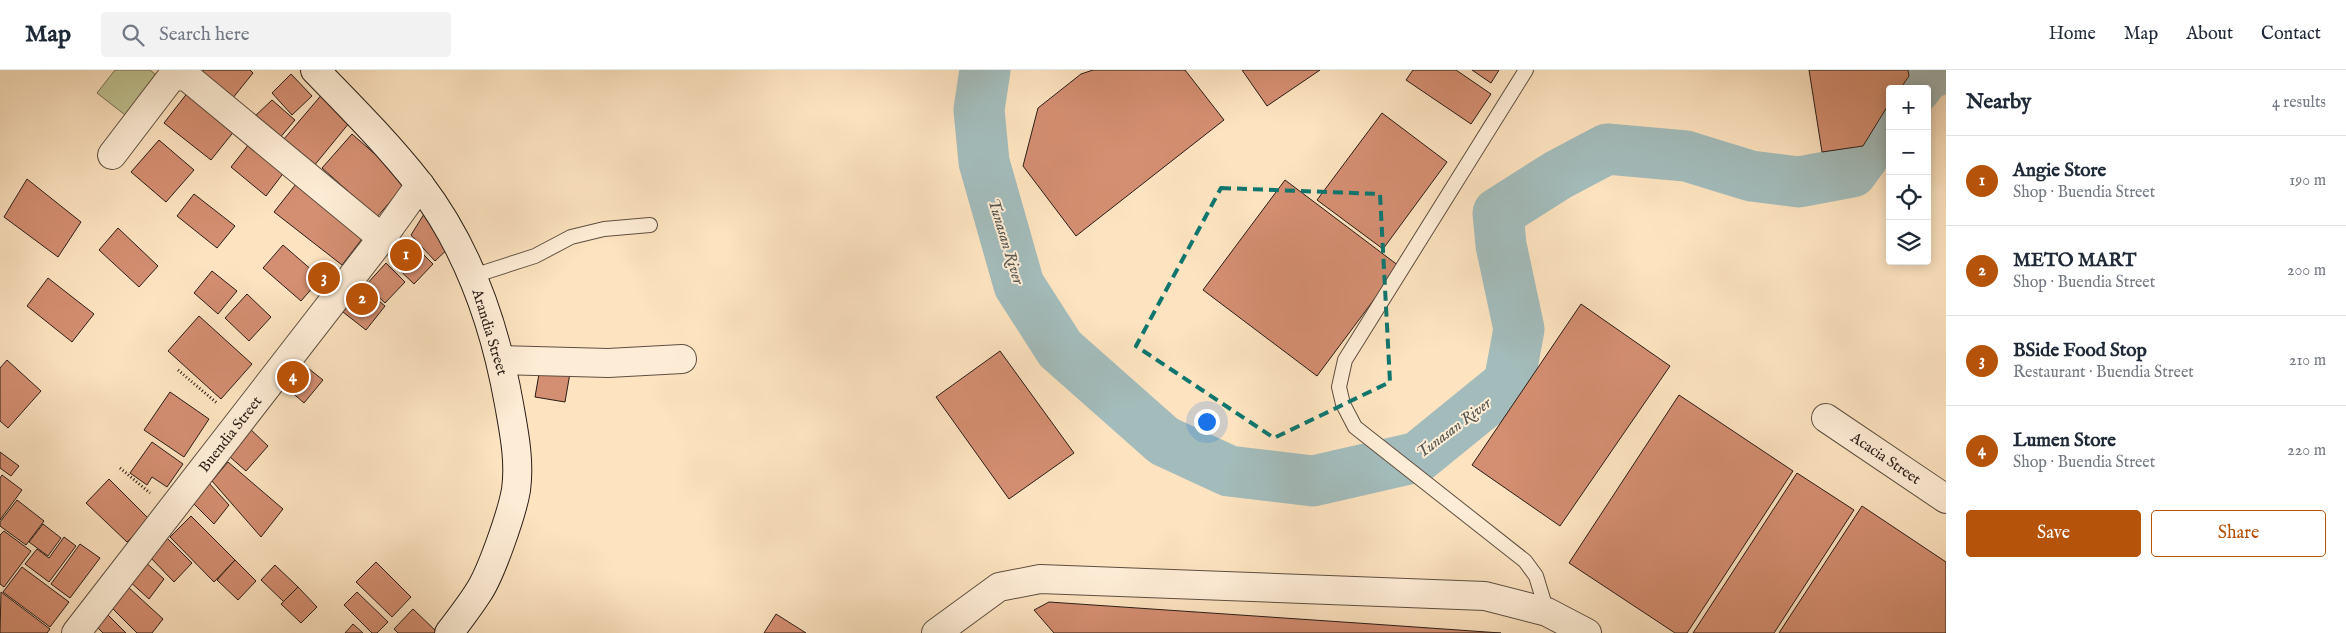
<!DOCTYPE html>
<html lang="en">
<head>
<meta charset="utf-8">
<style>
	:root { --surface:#fff; --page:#f2f2f3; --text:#1f2937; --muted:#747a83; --line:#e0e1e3; --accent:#b45309 }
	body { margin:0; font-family:"IM FELL English",serif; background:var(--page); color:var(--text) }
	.controls { position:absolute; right:15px; top:15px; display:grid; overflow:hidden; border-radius:5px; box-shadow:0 2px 12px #0003 }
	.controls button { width:45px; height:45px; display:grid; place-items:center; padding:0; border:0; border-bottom:1px solid var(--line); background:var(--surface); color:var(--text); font:25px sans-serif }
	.you { position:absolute; left:1206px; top:351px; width:18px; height:18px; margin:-12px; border:4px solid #fff; border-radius:50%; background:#1a73e8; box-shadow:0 0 0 8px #1a73e833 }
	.badge { display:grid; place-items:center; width:32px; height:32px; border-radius:50%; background:var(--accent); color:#fff; font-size:16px; font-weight:700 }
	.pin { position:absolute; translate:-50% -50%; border:2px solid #fff; box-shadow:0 1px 5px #0006 }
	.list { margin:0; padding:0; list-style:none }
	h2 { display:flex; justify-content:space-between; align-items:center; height:65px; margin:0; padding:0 20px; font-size:21px }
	h2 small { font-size:16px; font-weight:400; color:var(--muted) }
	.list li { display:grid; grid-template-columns:32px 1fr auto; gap:15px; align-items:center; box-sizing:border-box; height:90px; padding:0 20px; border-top:1px solid var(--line) }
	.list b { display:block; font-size:19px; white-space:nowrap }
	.list p { margin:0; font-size:16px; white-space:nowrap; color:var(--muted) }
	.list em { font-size:16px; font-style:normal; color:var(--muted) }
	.actions { display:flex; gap:10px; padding:15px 20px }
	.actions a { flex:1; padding:11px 0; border:1px solid var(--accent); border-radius:5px; text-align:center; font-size:18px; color:var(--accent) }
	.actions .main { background:var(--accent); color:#fff }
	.icon { flex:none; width:28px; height:28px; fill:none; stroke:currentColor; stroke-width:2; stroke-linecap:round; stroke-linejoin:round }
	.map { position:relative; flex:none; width:1946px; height:563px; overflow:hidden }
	header { display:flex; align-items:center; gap:30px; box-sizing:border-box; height:70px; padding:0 25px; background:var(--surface); border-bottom:1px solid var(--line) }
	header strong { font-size:24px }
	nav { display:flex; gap:28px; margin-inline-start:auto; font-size:18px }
	.search { width:350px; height:45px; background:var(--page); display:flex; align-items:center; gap:12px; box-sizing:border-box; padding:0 18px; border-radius:5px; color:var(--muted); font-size:19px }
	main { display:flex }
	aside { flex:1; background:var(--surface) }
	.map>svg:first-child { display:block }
</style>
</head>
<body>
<header>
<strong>Map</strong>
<div class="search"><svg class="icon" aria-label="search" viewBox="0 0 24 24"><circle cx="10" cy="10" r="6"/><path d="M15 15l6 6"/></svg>Search here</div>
<nav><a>Home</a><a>Map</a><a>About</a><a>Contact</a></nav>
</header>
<main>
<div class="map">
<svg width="1946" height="563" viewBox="0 0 1946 563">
	<rect width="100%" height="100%" fill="#fde3c0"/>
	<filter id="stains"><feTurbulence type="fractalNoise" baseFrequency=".004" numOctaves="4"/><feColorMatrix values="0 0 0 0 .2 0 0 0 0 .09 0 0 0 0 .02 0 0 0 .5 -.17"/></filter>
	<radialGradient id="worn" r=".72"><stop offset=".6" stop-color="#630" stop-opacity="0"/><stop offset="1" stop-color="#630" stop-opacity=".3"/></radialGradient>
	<path fill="#c0c392" stroke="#757054" d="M115 0H150L161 9 129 48 97 23Z"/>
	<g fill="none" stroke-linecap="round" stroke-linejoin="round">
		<g stroke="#a3bcbb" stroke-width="51">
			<path d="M985 0 979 40 984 92 1019 215 1060 279 1164 371 1229 401 1313 411 1418 387 1509 313 1519 259 1501 175 1498 143 1558 105 1607 79 1686 86 1751 106 1799 112 1852 102 1890 50"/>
			<path d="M1915 19 1924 7 1937 0"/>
		</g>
	</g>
	<g fill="#d48e71" stroke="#2a1d17">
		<path d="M204 0H250L253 3 232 29 201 3Z"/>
		<path d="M1093 0H1185L1224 50 1076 166 1023 96 1038 38 1081 4Z"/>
		<path d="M1242 0H1320L1267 36Z"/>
		<path d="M1413 0H1456L1491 24 1471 54 1406 10Z"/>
		<path d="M1472 0H1499L1491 13Z"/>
		<path d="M1809 0H1908L1909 6 1900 19H1890V32L1863 76 1822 82Z"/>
		<path d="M291 4 312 26 292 45 272 23Z"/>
		<path d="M192 17 239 55 211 90 164 53Z"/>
		<path d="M324 22 354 47 309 102 278 76Z"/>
		<path d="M272 30 295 50 278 70 254 47Z"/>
		<path d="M1382 43 1447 92 1383 179 1317 130Z"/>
		<path d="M352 64 407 112 377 147 322 98Z"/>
		<path d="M253 69 288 97 266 126 231 97Z"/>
		<path d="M159 70 194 100 166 132 131 102Z"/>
		<path d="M27 109 81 152 58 187 4 147Z"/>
		<path d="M300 109 368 161 342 195 274 142Z"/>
		<path d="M1285 110 1399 196 1317 306 1203 220Z"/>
		<path d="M194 124 235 156 217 178 177 146Z"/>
		<path d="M424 144 452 175 435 191 411 165Z"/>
		<path d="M118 158 158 196 139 217 99 180Z"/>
		<path d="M408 169 433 194 414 214 389 190Z"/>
		<path d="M283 175 321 208 301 231 263 198Z"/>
		<path d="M386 193 405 212 385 233 366 215Z"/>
		<path d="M212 201 237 221 218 244 194 223Z"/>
		<path d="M48 208 94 244 72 272 27 236Z"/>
		<path d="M363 218 385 236 366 260 343 242Z"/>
		<path d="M247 224 271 247 249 271 225 248Z"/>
		<path d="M1581 234 1670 296 1560 456 1472 395Z"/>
		<path d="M199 246 252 294 221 329 168 281Z"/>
		<path d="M1000 281 1074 383 1009 429 936 327Z"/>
		<path d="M7 290 41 321 8 358 0 351V298Z"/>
		<path d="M299 291 323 310 304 333 281 313Z"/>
		<path d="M540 298 570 303 565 332 535 327Z"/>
		<path d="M170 322 209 349 184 387 144 360Z"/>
		<path d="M1679 325 1793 401 1687 563H1675L1569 493Z"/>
		<path d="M248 357 268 376 246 401 230 387Z"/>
		<path d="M152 372 183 394 167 417 152 407 147 415 130 403Z"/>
		<path d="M0 382 19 396 11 406 0 398Z"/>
		<path d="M228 392 283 439 261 467 212 411Z"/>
		<path d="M1797 403 1854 440 1774 563H1693Z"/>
		<path d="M2 405 22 420 0 450V408Z"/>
		<path d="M109 409 150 450 127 472 86 433Z"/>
		<path d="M207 411 229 435 214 454 193 433Z"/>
		<path d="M17 430 44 451 26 475 0 456V452Z"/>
		<path d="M1862 436 1946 492V563H1779Z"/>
		<path d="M191 446 235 490 214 512 170 467Z"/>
		<path d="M43 454 61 468 48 486 29 472Z"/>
		<path d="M4 461 31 481 4 517 0 514V465Z"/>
		<path d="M164 465 192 493 174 512 149 486Z"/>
		<path d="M64 467 76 476 49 512 25 494 37 479 49 488Z"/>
		<path d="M80 474 100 488 70 528 51 514Z"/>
		<path d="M143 490 164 509 149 529 127 509Z"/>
		<path d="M235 490 256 511 238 530 217 510Z"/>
		<path d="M376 492 411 527 392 547 356 512Z"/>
		<path d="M275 495 298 517 284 532 261 510Z"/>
		<path d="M22 497 69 532 50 557 3 522Z"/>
		<path d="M128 517 163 549 152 563H137L112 538Z"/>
		<path d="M298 517 317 537 301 553 281 534Z"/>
		<path d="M1 522 50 559 47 563H0Z"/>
		<path d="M357 522 388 552 377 563H372L344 535Z"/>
		<path d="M1049 532 1372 554 1501 563H1054L1034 540Z"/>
		<path d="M413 539 438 563H398L394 559Z"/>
		<path d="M776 544 806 563H764Z"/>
		<path d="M108 545 126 563H103L97 557Z"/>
		<path d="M353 554 363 563H345Z"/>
	</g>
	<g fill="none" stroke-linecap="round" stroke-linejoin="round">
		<defs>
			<g id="lane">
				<path d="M1526 0 1345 290 1339 317 1343 334 1355 357 1525 491 1536 506 1547 542"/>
				<path d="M473 206 535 186 571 167 604 159 650 155"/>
			</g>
			<g id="street">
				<path d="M112 85 170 9 177 6 187 7 382 168"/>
				<path d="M501 290 608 293 682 289"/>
				<path d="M1826 348 1946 429"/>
				<path d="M76 563 382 168 420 115"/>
				<path d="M936 563 999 517 1040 509 1485 526 1547 542 1587 563"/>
			</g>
			<path id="secondary" d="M315 0C351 37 388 74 420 115 469 179 495 255 509 334 514 362 520 391 516 420 512 443 491 504 478 523 469 537 459 550 449 563"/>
		</defs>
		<use href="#lane" stroke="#5f4e41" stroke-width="16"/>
		<use href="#street" stroke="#5f4e41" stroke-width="30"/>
		<use href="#secondary" stroke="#2a1d17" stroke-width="30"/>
		<g stroke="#2a1d17" stroke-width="3" stroke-dasharray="1 2.5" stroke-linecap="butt">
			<path d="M178 300 218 334"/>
			<path d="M120 398 150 423"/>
		</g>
		<use href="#lane" stroke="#feedd6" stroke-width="14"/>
		<use href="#street" stroke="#feedd6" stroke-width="28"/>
		<use href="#secondary" stroke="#feedd6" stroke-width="28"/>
	</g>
	<path fill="none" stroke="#0f766e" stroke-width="4" stroke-dasharray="10 6" stroke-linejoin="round" d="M1221 118 1380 124 1390 312 1274 368 1136 276Z"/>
	<g text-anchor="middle" stroke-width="4" stroke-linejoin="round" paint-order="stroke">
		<g font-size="15" fill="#2a1d17" stroke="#feedd6">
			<text transform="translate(490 262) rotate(73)" y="5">Arandia Street</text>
			<text transform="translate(230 364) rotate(-52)" y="5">Buendia Street</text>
			<text transform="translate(1886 388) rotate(34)" y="5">Acacia Street</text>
		</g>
		<g font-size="16" font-style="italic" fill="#545550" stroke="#feedd6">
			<text transform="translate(1007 171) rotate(73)" y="6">Tunasan River</text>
			<text transform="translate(1453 357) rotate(-37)" y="6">Tunasan River</text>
		</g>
	</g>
	<rect width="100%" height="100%" filter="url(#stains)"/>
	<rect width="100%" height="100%" fill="url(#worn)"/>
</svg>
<div class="controls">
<button>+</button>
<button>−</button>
<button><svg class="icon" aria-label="locate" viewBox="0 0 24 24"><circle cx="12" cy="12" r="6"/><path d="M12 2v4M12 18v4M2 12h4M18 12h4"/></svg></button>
<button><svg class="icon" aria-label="layers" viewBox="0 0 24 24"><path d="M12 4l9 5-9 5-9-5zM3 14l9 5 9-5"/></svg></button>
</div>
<div class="you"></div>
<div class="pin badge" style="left:406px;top:185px">1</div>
<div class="pin badge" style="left:362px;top:229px">2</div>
<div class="pin badge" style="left:324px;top:208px">3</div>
<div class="pin badge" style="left:293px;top:307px">4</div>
</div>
<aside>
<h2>Nearby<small>4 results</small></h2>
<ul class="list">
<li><span class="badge">1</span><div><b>Angie Store</b><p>Shop · Buendia Street</p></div><em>190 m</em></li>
<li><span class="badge">2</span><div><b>METO MART</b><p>Shop · Buendia Street</p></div><em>200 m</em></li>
<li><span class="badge">3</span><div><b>BSide Food Stop</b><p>Restaurant · Buendia Street</p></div><em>210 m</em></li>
<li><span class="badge">4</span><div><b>Lumen Store</b><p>Shop · Buendia Street</p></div><em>220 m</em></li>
</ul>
<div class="actions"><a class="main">Save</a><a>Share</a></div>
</aside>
</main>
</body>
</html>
